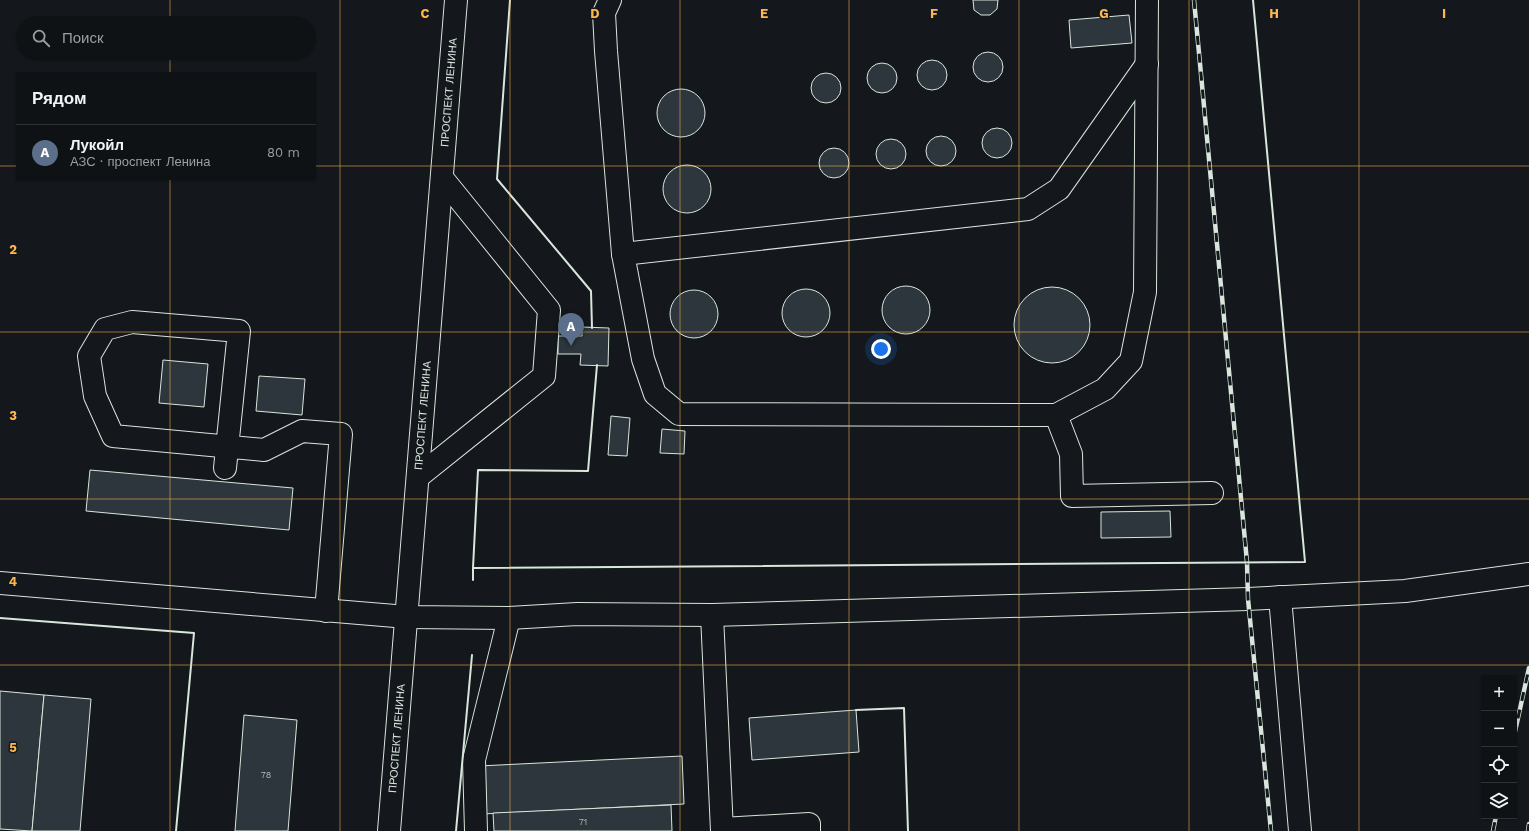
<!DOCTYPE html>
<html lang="ru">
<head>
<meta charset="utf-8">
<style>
	:root { --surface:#0f1215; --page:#1d2022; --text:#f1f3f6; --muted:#9b9ea0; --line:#2f3234; --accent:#ea580c }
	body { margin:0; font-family:"Work Sans",sans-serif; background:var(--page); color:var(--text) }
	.controls { position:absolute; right:12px; bottom:12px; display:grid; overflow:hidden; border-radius:0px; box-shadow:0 1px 3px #0004 }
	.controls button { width:36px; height:36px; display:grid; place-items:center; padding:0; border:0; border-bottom:1px solid var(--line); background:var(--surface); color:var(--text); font:20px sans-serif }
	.you { position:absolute; left:881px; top:349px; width:14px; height:14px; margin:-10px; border:3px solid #fff; border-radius:50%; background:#1a73e8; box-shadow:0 0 0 6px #1a73e833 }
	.badge { display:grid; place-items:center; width:26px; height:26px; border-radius:50%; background:var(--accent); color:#fff; font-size:13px; font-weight:700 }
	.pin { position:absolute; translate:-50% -33px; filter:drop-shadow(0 1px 2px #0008) }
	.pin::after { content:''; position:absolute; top:21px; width:14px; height:12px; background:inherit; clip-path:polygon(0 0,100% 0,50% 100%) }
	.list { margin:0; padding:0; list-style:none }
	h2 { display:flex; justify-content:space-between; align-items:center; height:52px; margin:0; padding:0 16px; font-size:17px }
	h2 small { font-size:13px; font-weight:400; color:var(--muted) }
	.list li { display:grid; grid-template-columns:26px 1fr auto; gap:12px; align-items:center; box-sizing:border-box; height:56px; padding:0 16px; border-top:1px solid var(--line) }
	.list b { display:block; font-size:15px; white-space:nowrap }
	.list p { margin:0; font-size:13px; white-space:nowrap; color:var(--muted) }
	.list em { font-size:13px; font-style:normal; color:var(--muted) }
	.icon { flex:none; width:22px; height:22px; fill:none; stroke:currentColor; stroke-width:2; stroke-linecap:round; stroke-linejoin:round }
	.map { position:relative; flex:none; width:1529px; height:831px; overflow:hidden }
	.search { position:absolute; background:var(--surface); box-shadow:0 1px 3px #0004; left:16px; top:16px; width:300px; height:44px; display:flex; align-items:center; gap:10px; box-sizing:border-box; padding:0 14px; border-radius:22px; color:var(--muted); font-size:15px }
	.panel { position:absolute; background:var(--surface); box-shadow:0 1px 3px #0004; left:16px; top:72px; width:300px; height:108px; border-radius:0px }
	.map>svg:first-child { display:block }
</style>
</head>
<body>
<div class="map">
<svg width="1529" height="831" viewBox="0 0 1529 831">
	<rect width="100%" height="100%" fill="#14181c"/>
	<g fill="#2c363c" stroke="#d8e6dc">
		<path d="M973 0H998L997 9 990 15H981L974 10Z"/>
		<path d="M1129 15 1132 43 1071 48 1069 20Z"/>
		<circle cx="988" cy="67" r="15"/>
		<circle cx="932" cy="75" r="15"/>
		<circle cx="882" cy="78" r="15"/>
		<circle cx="826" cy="88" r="15"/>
		<circle cx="681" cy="113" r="24"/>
		<circle cx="997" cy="143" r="15"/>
		<circle cx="941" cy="151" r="15"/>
		<circle cx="891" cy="154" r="15"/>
		<circle cx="834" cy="163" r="15"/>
		<circle cx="687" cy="189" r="24"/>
		<circle cx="906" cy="310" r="24"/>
		<circle cx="1052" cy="325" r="38"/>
		<circle cx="806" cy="313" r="24"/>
		<circle cx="694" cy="314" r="24"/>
		<path d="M582 327 609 328 608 366 580 365 581 354H558V336H582Z"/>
		<path d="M163 360 208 364 204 407 159 403Z"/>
		<path d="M259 376 305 379 302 415 256 411Z"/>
		<path d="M611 416 630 418 627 456 608 455Z"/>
		<path d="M662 429 685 431 684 454 660 453Z"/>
		<path d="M90 470 293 488 289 530 86 511Z"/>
		<path d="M1170 511 1171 537 1101 538V512Z"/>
		<path d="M0 691 44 695 32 831 0 829Z"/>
		<path d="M44 695 91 699 80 831H32Z"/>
		<path d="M856 710 859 752 752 760 749 718Z"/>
		<path d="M244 715 297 720 288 831H235Z"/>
		<path d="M682 756 684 804 482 814 479 766Z"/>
		<path d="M671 805 672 831H494L493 813Z"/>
	</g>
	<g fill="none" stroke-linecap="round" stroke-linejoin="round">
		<defs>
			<g id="minor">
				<path d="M610 0 604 13 606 51 623 254 643 359 655 394 679 414 1056 415 1105 389 1131 361 1145 292 1147 0"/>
				<path d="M623 254 1028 209 1059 189 1147 64"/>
				<path d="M1056 415 1071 454 1072 496 1212 493"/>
				<path d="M225 468 239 331 132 322 105 329 89 356 95 396 113 436 264 450 302 431 341 434 326 611"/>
				<path d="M418 477 544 376 549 310 443 179"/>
				<path d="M0 583 407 617 509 618 577 614 712 615 1248 599 1405 591 1529 574"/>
				<path d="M1280 597 1300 831"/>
				<path d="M712 615 722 831"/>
				<path d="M722 829 809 824V831"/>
				<path d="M476 831 474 760 509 618"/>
			</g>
			<g id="major">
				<path id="s1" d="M389 831 456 0"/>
			</g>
		</defs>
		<use href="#minor" stroke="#d8e6dc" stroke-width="24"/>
		<use href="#major" stroke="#d8e6dc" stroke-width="24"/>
		<use href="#minor" stroke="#14181c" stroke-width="22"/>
		<use href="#major" stroke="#14181c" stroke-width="22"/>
		<defs>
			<g id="rail">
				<path d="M1194 0 1247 562 1248 599 1271 831"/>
				<path d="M1514 736 1529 668"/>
				<path d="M1493 831 1496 816"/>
				<path d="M1528 831 1529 824"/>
			</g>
		</defs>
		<use href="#rail" stroke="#d8e6dc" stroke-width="4.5"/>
		<use href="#rail" stroke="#14181c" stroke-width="3" stroke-dasharray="9" stroke-linecap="butt"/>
		<g stroke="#d8e6dc" stroke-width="2">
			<path d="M510 0 497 179 591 291 592 328"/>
			<path d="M597 365 588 471 478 470 473 568 1305 562 1253 0"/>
			<path d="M473 568V580"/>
			<path d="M0 618 194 633 176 831"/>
			<path d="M856 710 904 708 908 831"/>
			<path d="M456 831 472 655"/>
		</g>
	</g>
	<path fill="none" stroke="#ffb74d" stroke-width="1" stroke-opacity="0.55" d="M170 0V23M340 0V831M510 0V831M680 0V831M849 0V831M1019 0V831M1189 0V831M1359 0V831M170 53V73M0 166H17M315 166H1529M170 179V831M0 332H1529M0 499H1529M0 665H1529"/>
	<g text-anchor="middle" stroke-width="3" stroke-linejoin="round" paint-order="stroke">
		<g font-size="9" fill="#adbab4">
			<text x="266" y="778">78</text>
			<text x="583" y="825">71</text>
		</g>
		<g font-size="11" fill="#d8e6dc" stroke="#14181c">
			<text dy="4" stroke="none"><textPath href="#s1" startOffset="741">ПРОСПЕКТ ЛЕНИНА</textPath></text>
			<text dy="4" stroke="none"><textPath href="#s1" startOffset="417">ПРОСПЕКТ ЛЕНИНА</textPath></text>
			<text dy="4" stroke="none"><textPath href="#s1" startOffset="93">ПРОСПЕКТ ЛЕНИНА</textPath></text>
		</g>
	</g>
	<g font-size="13" text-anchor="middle" font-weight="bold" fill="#ffb74d" stroke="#14181c" stroke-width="3" stroke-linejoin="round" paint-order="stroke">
		<text x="425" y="18">C</text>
		<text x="595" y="18">D</text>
		<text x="764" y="18">E</text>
		<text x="934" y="18">F</text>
		<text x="1104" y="18">G</text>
		<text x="1274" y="18">H</text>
		<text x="1444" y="18">I</text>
		<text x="13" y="254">2</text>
		<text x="13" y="420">3</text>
		<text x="13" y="586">4</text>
		<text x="13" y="752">5</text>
	</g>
</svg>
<div class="controls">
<button>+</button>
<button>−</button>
<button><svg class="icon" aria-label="locate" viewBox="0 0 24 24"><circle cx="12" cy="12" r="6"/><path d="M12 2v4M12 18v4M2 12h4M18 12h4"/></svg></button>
<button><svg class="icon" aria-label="layers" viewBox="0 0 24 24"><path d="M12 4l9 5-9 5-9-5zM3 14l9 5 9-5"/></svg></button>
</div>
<div class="you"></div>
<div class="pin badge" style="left:571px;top:346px;background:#5c6f8a">A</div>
<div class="search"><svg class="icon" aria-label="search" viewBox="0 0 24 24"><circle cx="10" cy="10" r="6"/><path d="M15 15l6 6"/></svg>Поиск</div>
<section class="panel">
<h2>Рядом<small></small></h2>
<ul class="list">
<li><span class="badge" style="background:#5c6f8a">A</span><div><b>Лукойл</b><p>АЗС · проспект Ленина</p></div><em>80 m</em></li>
</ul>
</section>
</div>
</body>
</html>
